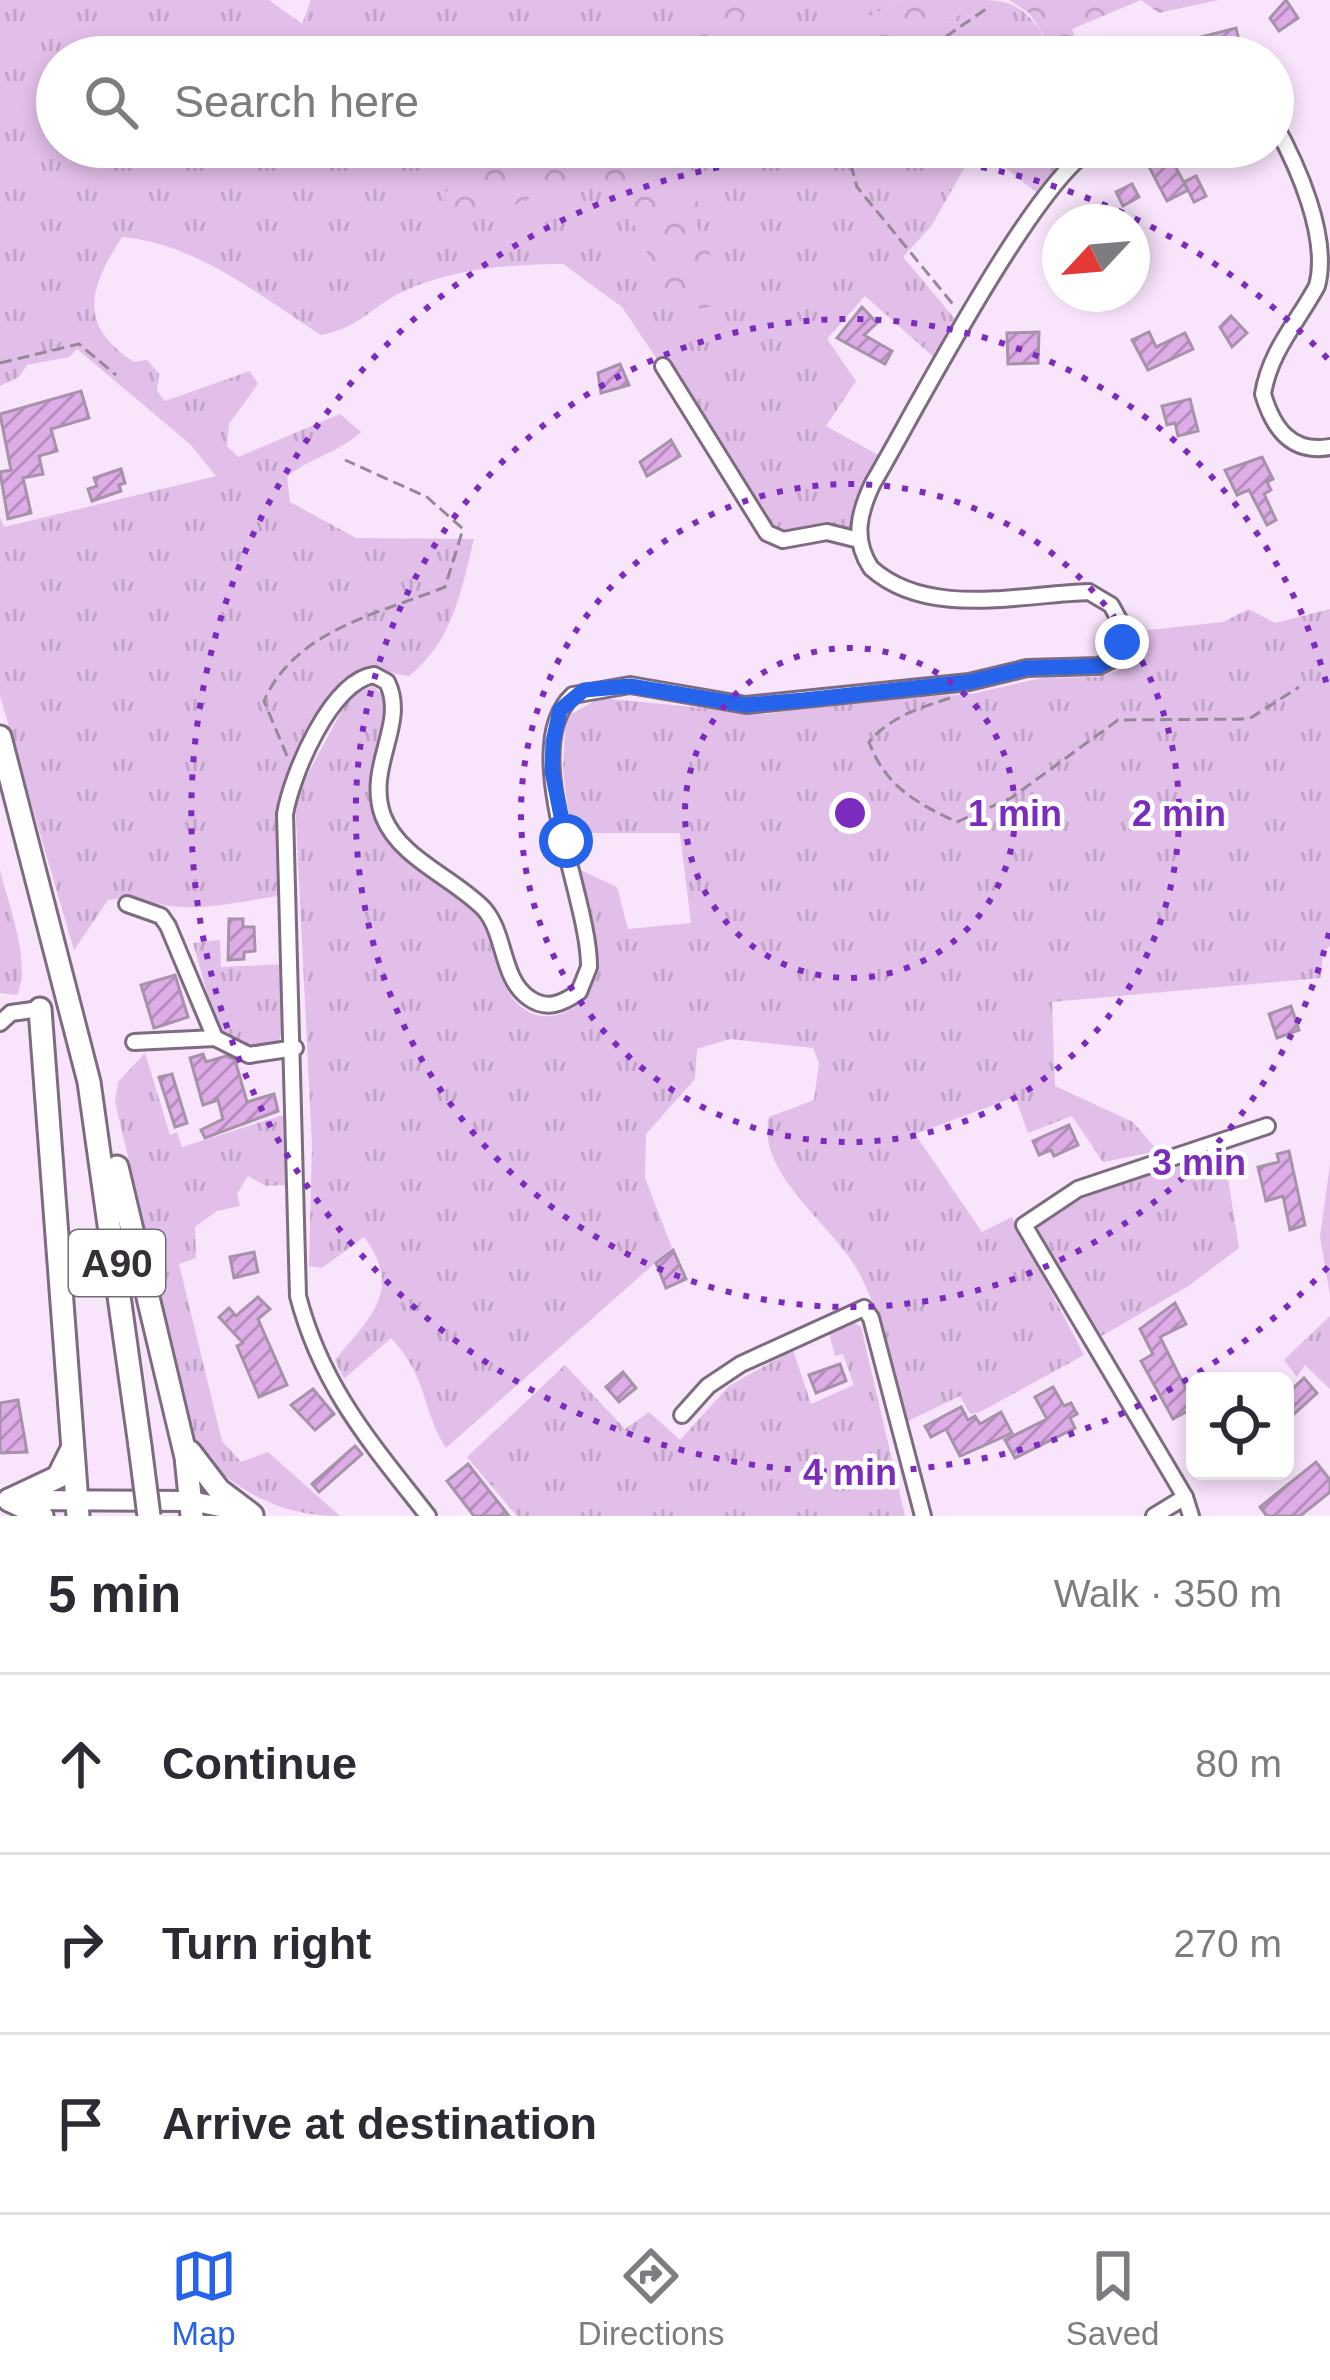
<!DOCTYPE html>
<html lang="en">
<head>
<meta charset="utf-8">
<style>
	:root { --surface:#fff; --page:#f2f2f3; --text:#2b2b33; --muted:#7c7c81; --line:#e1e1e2; --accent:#2563eb }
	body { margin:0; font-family:Arial,sans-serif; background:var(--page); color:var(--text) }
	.controls { position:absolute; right:36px; bottom:36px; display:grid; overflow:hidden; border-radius:18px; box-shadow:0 6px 18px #0003 }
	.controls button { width:108px; height:108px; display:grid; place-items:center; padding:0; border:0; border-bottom:3px solid var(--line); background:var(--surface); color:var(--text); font:60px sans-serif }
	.compass { position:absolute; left:1042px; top:204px; width:108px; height:108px; border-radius:50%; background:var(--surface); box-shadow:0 6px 18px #0003; rotate:244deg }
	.stop { position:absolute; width:36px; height:36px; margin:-27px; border:9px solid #2563eb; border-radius:50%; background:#fff }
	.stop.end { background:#2563eb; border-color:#fff; box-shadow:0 3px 12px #0008 }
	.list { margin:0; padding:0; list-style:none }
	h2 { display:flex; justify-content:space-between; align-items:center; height:156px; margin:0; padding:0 48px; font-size:51px }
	h2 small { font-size:39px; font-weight:400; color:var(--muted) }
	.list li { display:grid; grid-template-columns:78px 1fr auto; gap:36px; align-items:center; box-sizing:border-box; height:180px; padding:0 48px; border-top:3px solid var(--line) }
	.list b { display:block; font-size:45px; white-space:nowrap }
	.list em { font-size:39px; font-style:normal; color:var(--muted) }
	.icon { flex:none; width:66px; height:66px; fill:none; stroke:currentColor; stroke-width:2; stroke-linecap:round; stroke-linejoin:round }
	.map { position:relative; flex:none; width:1330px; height:1516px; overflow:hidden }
	.search { position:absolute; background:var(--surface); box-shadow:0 6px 18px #0003; left:36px; right:36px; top:36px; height:132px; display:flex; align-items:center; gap:30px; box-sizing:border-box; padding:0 42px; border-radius:66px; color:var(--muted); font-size:45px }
	.sheet { height:696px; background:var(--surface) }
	nav { display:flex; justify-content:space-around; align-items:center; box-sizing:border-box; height:168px; border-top:3px solid var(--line); background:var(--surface); font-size:33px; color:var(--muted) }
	nav a { display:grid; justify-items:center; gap:6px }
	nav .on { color:var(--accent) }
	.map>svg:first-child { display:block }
</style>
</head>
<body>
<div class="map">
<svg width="1330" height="1516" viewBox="0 0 1330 1516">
	<defs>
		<pattern id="grass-tufts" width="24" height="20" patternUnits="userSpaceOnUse" patternTransform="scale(3)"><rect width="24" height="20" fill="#e2bfe9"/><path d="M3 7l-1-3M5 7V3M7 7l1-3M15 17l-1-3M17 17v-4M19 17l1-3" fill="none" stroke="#c2a4c9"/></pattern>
		<pattern id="forest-crowns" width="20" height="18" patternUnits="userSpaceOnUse" patternTransform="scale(3)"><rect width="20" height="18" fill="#e2bfe9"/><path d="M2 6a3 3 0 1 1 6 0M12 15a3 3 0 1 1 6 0" fill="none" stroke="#c2a4c9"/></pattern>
		<pattern id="building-hatch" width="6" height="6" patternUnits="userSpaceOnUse" patternTransform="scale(3)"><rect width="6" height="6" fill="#deace7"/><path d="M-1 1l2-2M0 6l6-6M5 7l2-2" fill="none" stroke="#b58cbc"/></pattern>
	</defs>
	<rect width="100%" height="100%" fill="#f8e4fb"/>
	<g fill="url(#grass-tufts)">
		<path d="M0 0H269L302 24 311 0H901L863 20 874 35 872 49 864 57H57V147H976L932 225 903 257 960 325 937 360 865 296 827 339 856 381 826 426 880 456 855 509 853 532 774 534 622 307 563 264C510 264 452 269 404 291 370 307 362 327 321 335 260 296 196 243 122 237 89 288 77 325 134 362L147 360 159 374 157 391 165 401 250 371 258 384 229 424 227 446 238 457 340 414 361 432C339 453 310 457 287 477L290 502 356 538 474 539C461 591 453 641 409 676 391 674 372 665 354 673 336 680 327 700 318 715 272 791 279 810 284 895 248 900 208 911 171 906 142 902 140 893 108 900L74 950 0 696V517L4 527 216 476 190 444 77 349 69 357 27 365 19 377 0 386Z"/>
		<path d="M980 0C1016 0 1027 10 1046 40L1042 57H888Z"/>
		<path d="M979 147H1074L1036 192Z"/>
		<path d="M1249 609 1275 623 1330 609V946L1323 952 1321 978 1052 1002 1055 1086 1133 1122 1158 1151 1103 1162 1072 1116 1028 1133 1015 1097 915 1134 982 1232 1012 1217 1084 1355 980 1412 970 1414 960 1396 904 1423C891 1370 882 1311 854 1264 828 1222 756 1171 769 1117L814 1100 819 1063 813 1048 730 1039 697 1049 695 1079 646 1134 645 1178 672 1248 446 1448C420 1406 429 1379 391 1338L344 1379 335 1360C370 1317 404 1290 364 1237L322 1268 309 1266 312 1146 295 798 350 695 373 686 388 700C385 741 362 774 376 817 391 864 442 879 473 912 497 936 493 978 516 1002 527 1014 542 1019 557 1015 622 996 592 915 580 870L617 887 628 929 691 923 680 833H570L563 768 566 717 600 698 767 714 862 700 971 694 1042 678 1097 677 1120 670 1132 658 1139 631 1223 622Z"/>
		<path d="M0 870C8 904 32 963 17 995L0 993Z"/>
		<path d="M220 940 221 967 289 964 288 1017 277 1045 247 1050 222 1033 214 1017 193 943Z"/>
		<path d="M145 1053 170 1135 177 1132 182 1147 290 1113 287 1185 266 1186 248 1176 237 1194 240 1206 217 1211 195 1227 196 1258 179 1264 222 1441 241 1462 268 1452 340 1516C281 1516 240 1493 198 1452L115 1102 118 1082Z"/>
		<path d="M1224 1153 1239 1248 1190 1285 1098 1338 1031 1225 1109 1185Z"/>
		<path d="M1330 1164V1295L1320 1237Z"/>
		<path d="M1330 1316V1389L1305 1365 1297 1377 1284 1360Z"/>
		<path d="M854 1322 861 1327 905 1516H517L467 1457 565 1365 625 1429 649 1412 680 1440 729 1386 793 1350 811 1404 854 1385 843 1354 835 1356 829 1333Z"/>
	</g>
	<g fill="url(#forest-crowns)">
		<path d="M746 0 752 6 749 14 684 47 677 57H637L667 29Z"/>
		<path d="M901 0H986L888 57H864L872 49 873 35 862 20Z"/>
		<path d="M1009 0H1218L1159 13 1141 0 1072 29 1082 57H1042L1046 39 1029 13Z"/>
		<path d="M508 147H648L672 189 692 185 701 212 693 217 711 256 721 304 701 309 664 290 615 182C558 163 512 226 454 216L444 195 457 178Z"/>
	</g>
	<g fill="url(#building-hatch)" stroke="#a693a9" stroke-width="3">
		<path d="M1286 0 1298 18 1279 31 1270 18Z"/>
		<path d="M1236 28 1243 57H1204L1197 38Z"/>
		<path d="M1167 147H1179L1184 156 1173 162 1188 190 1167 201 1145 159Z"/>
		<path d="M1196 176 1206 196 1194 202 1184 182Z"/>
		<path d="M1132 184 1139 197 1123 206 1116 192Z"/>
		<path d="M862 307 877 323 864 335 892 351 885 364 837 338Z"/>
		<path d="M1231 316 1247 333 1232 347 1220 327Z"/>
		<path d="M1039 332 1038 363 1008 364 1007 333Z"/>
		<path d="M1149 332 1156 347 1185 333 1193 349 1148 370 1132 340Z"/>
		<path d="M620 364 629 385 601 393 598 373Z"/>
		<path d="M81 391 89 418 51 429 57 451 39 456 43 474 23 478 31 513 8 519 0 472 11 470 0 414Z"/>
		<path d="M1190 399 1198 431 1178 436 1175 423 1167 425 1162 406Z"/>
		<path d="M671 440 680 456 647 476 640 462Z"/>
		<path d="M1262 457 1273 479 1267 482 1271 490 1264 494 1276 520 1267 525 1249 490 1237 495 1225 470Z"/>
		<path d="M121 469 125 483 119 485 121 491 92 501 88 489 97 486 94 478Z"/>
		<path d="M229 919H243V927H254L255 951 244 952V959L228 960Z"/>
		<path d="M175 975 188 1017 154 1028 141 985Z"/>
		<path d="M1291 1006 1299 1030 1277 1038 1269 1014Z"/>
		<path d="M203 1054 206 1062 226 1056 235 1060 247 1102 274 1094 278 1111 205 1138 201 1130 223 1119 218 1100 203 1105 190 1058Z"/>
		<path d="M172 1074 187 1123 175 1127 159 1077Z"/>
		<path d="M1069 1125 1078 1145 1054 1156 1051 1150 1039 1155 1033 1141Z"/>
		<path d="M1289 1151 1305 1225 1290 1230 1283 1196 1266 1201 1258 1167 1279 1162 1277 1154Z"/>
		<path d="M673 1250 686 1279 666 1288 656 1263Z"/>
		<path d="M254 1252 258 1272 234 1278 230 1257Z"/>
		<path d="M258 1297 270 1309 258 1319 287 1385 259 1397 237 1346 243 1343 219 1317 229 1308 236 1316Z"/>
		<path d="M1175 1303 1186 1324 1160 1337 1195 1407 1173 1419 1141 1361 1153 1354 1140 1329Z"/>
		<path d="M840 1364 846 1381 816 1393 809 1375Z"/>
		<path d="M623 1372 636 1388 619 1402 606 1387Z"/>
		<path d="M1304 1378 1317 1393 1285 1422V1381L1292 1389Z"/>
		<path d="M1053 1387 1064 1406 1071 1403 1077 1414 1070 1418 1075 1428 1015 1458 1005 1440 1047 1419 1035 1397Z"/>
		<path d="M313 1389 334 1414 315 1430 291 1405Z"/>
		<path d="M18 1400 27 1452 0 1453V1403Z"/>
		<path d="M961 1407 968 1420 975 1416 980 1424 1001 1412 1012 1433 960 1456 946 1429 931 1437 925 1426Z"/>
		<path d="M355 1446 362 1454 319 1492 312 1484Z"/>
		<path d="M1316 1462 1330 1480V1492L1300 1516H1267L1260 1507Z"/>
		<path d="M468 1464 509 1516H474L447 1481Z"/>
	</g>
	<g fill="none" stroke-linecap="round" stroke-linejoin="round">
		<defs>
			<g id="minor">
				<path d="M1273 121C1297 164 1330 237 1317 286 1297 323 1270 351 1263 394 1273 428 1291 454 1330 447"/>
				<path d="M663 366 767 533 783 540 827 532 859 540"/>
				<path d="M127 904 161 916 168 926 215 1038"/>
				<path d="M0 1023 11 1013 40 1009"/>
				<path d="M134 1042 215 1038 249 1055 295 1048"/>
				<path d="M682 1415 708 1386 741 1364 864 1308 871 1318 923 1516"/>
				<path d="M428 1516C371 1443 322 1388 298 1296L285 814C292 774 331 681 374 675L387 682C408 724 365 766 383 816 400 859 453 877 484 909 506 934 501 979 529 998 547 1011 563 1003 579 992L589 967C590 898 516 747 573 695L630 685 746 705 969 682 1027 668 1099 666 1115 658 1122 625 1111 605 1089 592C1020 594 928 619 871 568 852 539 859 512 873 483 911 419 1039 170 1096 147"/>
				<path d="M1154 1516 1185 1497"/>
				<path d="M1191 1516 1185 1497 1024 1225 1078 1189 1267 1126"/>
			</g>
			<path id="major" d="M16 1500 191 1501 245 1512"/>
			<g id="highway">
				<path d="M0 737 89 1082 140 1446"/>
				<path d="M40 1009 78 1516"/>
				<path d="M117 1167 186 1457 192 1516"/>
				<path d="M190 1452 219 1490 252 1515"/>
				<path d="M9 1500 58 1477 71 1451"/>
				<path d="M9 1500 42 1516"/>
			</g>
		</defs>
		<use href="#minor" stroke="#7d6b80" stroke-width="20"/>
		<use href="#major" stroke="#7d6b80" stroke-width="24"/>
		<use href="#highway" stroke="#7d6b80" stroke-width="27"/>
		<g stroke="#968898" stroke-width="3" stroke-dasharray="12 6" stroke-linecap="butt">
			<path d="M916 57 989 7"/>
			<path d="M846 147 857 187 956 308"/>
			<path d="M0 363 79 344 116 375"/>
			<path d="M950 698C919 708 890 717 869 742 885 786 916 803 957 822L1011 798 1118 720 1249 719 1299 687"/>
			<path d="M287 756 264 701C295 630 378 614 445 587L463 529 427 497 345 460"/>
		</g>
		<use href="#minor" stroke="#fff" stroke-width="14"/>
		<use href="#major" stroke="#fff" stroke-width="18"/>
		<use href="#highway" stroke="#fff" stroke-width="21"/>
		<defs>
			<path id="highway-bridge" d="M140 1446 149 1516"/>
		</defs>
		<use href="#highway-bridge" stroke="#7d6b80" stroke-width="27" stroke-linecap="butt"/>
		<use href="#highway-bridge" stroke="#fff" stroke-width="21"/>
	</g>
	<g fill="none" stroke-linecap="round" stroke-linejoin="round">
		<path stroke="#2563eb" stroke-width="15" d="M566 841 552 771 553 742 560 710 584 690 630 686 746 705 804 700 969 682 1027 668 1099 666 1114 658 1122 642"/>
	</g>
	<g fill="none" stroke="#7b2cbf" stroke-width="6" stroke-dasharray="6 12">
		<circle cx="850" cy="813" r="165"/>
		<circle cx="850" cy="813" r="329"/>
		<path d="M1329 933A494 494 0 1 1 1329 693"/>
		<path d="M1328 1267A659 659 0 1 1 1328 359"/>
	</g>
	<g text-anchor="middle" stroke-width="9" stroke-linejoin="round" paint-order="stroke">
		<rect fill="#fff" stroke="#736d74" stroke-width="3" x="69" y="1230" width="96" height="66" rx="9"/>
		<g font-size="39" font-weight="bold" fill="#372f38">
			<text x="117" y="1277">Α90</text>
		</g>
	</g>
	<circle cx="850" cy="813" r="18" fill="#7b2cbf" stroke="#fff" stroke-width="6"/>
	<g font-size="36" text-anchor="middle" font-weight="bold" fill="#7b2cbf" stroke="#fff" stroke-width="9" stroke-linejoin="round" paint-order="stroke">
		<text x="1015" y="826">1 min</text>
		<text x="1179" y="826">2 min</text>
		<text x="1199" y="1175">3 min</text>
		<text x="850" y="1485">4 min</text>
	</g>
</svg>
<div class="controls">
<button><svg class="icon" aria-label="locate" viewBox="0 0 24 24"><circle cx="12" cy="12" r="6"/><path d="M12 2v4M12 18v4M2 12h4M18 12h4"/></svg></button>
</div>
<svg class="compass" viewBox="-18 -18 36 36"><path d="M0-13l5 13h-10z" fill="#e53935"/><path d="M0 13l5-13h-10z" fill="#7c7c81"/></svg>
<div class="stop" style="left:566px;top:841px"></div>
<div class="stop end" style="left:1122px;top:642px"></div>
<div class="search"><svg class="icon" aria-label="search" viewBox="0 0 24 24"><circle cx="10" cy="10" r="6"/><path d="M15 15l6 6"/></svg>Search here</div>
</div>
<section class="sheet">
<h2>5 min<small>Walk · 350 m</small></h2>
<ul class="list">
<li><svg class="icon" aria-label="ahead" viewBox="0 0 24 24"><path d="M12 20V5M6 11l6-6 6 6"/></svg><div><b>Continue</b></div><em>80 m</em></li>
<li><svg class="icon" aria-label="right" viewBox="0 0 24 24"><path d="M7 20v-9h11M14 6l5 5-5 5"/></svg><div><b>Turn right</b></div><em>270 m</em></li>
<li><svg class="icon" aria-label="arrive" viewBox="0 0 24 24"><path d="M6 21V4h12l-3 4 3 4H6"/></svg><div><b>Arrive at destination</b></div></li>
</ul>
</section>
<nav>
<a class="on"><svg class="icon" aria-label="map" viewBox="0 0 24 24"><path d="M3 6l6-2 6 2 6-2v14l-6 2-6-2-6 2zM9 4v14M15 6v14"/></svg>Map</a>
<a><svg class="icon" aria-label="directions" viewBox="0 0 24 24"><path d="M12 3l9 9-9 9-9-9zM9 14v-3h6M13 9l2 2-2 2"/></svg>Directions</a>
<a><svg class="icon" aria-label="saved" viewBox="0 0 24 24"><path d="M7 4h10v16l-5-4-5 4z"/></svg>Saved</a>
</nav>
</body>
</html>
